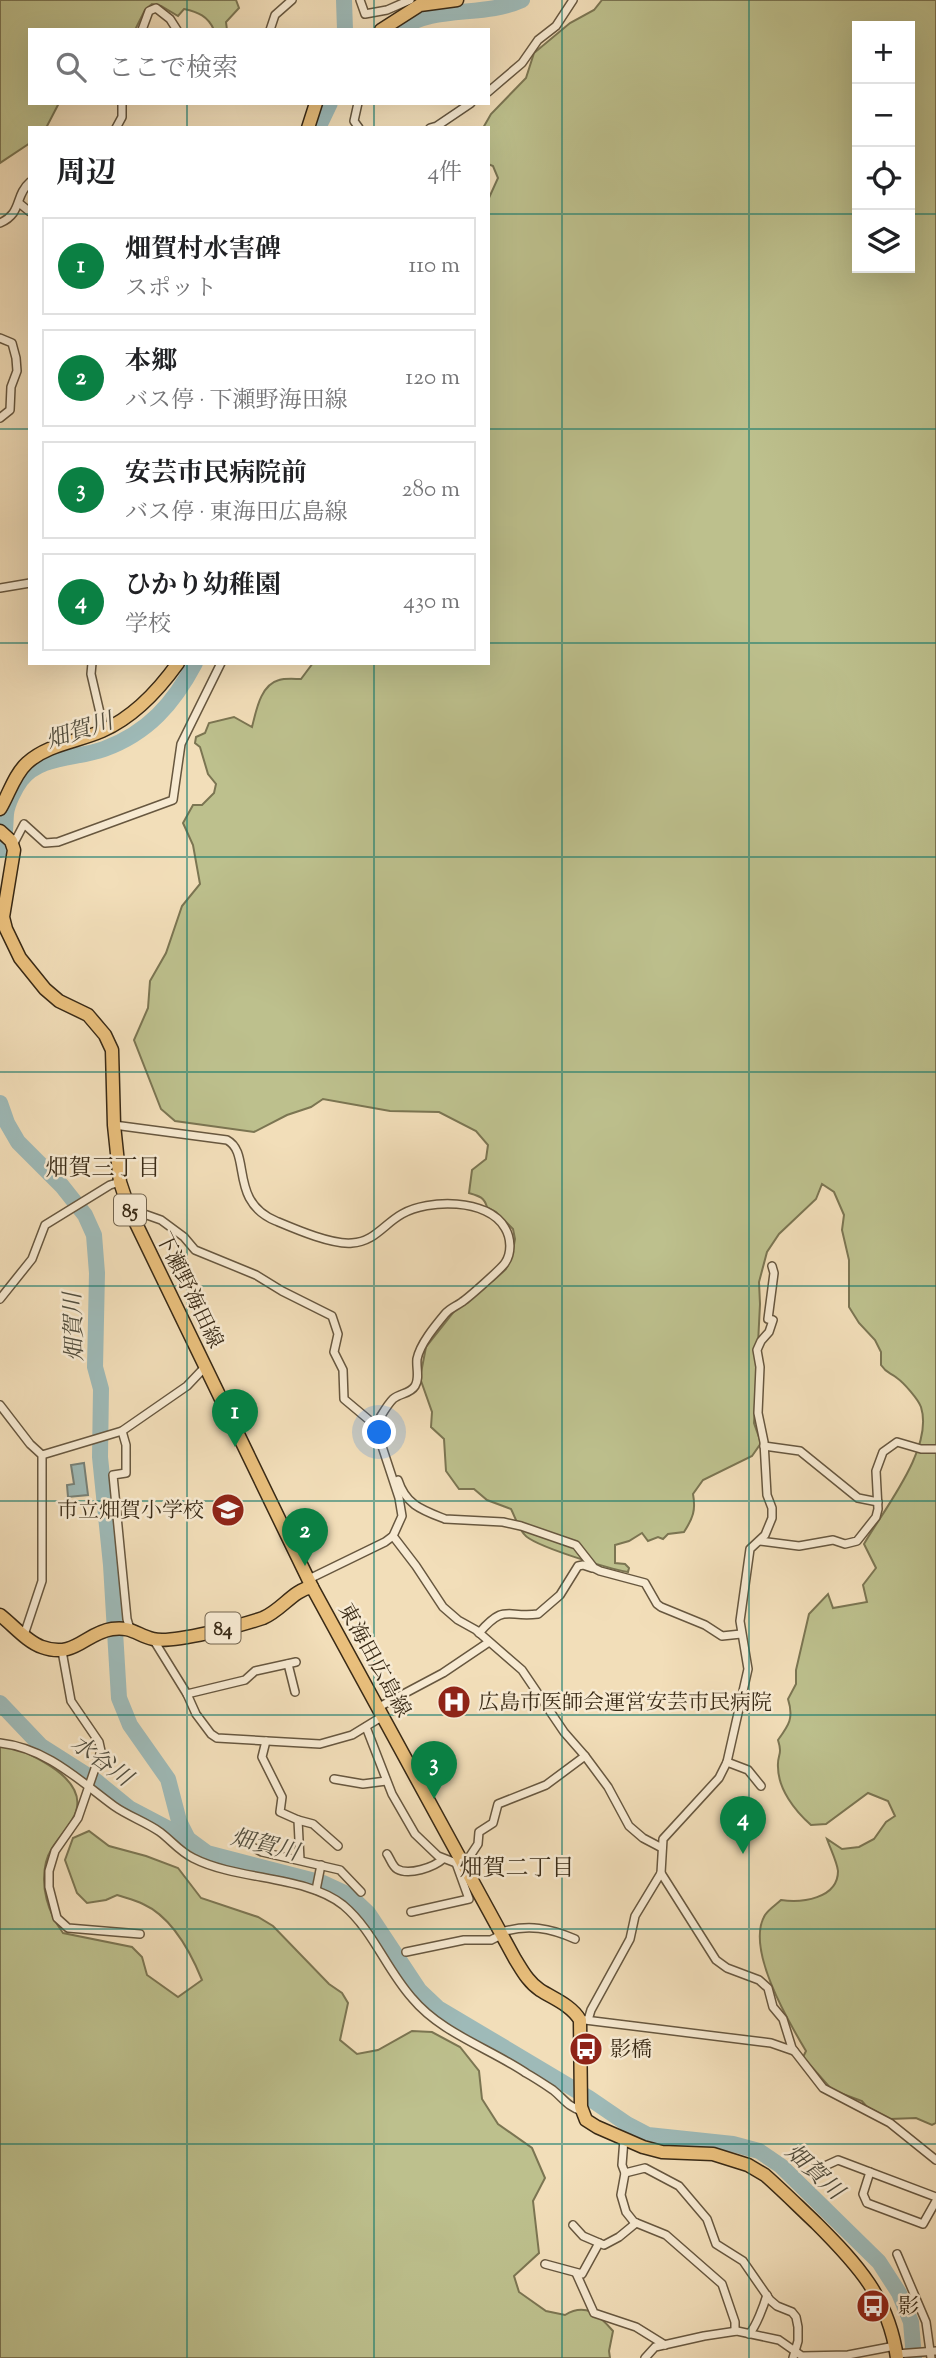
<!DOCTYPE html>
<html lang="ja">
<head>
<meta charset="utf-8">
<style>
	:root { --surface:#fff; --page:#f2f2f2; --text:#202124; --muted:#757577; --line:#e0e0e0; --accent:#0b8043 }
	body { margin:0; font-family:"Sorts Mill Goudy","Noto Serif JP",serif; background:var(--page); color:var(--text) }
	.controls { position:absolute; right:21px; top:21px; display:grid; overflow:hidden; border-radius:0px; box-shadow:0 7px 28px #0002 }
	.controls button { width:63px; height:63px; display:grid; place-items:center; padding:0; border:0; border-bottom:2px solid var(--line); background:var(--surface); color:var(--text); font:35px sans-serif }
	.you { position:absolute; left:380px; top:1433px; width:24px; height:24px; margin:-18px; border:5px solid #fff; border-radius:50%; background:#1a73e8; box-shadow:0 0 0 10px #1a73e833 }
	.badge { display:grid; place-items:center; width:46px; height:46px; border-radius:50%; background:var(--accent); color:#fff; font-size:23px; font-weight:700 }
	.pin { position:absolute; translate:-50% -58px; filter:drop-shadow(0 2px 4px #0008) }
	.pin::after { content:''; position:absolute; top:37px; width:24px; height:21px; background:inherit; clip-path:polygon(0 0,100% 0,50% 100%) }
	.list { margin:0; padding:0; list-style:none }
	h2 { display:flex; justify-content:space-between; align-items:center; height:91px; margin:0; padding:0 28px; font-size:30px }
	h2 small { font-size:23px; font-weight:400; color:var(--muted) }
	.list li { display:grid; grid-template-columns:46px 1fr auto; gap:21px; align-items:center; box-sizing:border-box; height:98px; margin:0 14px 14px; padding:0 14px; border:2px solid var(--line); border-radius:0px }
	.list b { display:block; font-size:26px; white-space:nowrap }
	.list p { margin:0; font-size:23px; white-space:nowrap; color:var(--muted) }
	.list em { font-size:23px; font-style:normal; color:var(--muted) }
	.icon { flex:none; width:38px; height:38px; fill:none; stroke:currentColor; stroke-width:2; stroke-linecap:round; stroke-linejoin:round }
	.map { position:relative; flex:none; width:936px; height:2358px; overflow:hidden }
	.search { position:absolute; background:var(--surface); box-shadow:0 7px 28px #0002; left:28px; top:28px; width:462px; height:77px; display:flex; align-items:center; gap:18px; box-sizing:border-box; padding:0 24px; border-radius:0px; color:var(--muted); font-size:26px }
	.panel { position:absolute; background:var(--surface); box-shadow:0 7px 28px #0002; left:28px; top:126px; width:462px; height:539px; border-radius:0px }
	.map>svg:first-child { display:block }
</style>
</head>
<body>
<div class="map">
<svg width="936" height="2358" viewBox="0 0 936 2358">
	<rect width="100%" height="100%" fill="#f2deb9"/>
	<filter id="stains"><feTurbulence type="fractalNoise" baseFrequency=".00286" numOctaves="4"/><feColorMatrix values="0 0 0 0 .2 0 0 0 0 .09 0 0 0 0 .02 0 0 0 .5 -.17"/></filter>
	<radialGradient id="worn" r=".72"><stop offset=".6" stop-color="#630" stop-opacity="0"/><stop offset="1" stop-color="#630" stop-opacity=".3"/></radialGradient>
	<g fill="#bdc08d" stroke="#7b7552" stroke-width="2" fill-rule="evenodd">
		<path d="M0 0H236L239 8 226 22 227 30H214C208 16 198 12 184 9L178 16 161 6 152 4 145 10 135 30H30V103H59L46 128H30V143L0 163Z"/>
		<path d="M602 0H936V2123L932 2125 916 2118 890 2119 867 2107 862 2101 832 2090 803 2057 806 2051C788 2021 745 1948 765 1915 769 1909 777 1904 781 1900 801 1903 838 1899 838 1871 837 1862 830 1848 827 1839L842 1849 859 1847 874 1839 886 1822 895 1816 888 1801 868 1793 826 1824 811 1825C795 1811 778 1789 778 1767 777 1754 783 1756 778 1740 789 1725 794 1718 788 1699L796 1684V1670L809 1614 828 1594 833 1608 867 1602 863 1585 876 1568 864 1544C884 1509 934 1448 921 1407 918 1399 904 1383 897 1378 890 1372 887 1374 881 1365V1352L875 1340 859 1323 849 1307V1260L842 1230 844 1215 834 1192 822 1184 816 1199 779 1234 767 1252 759 1282 760 1304 754 1423 761 1443 752 1456 703 1480 693 1494C696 1510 693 1518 684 1532L668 1534 663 1539 658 1537 648 1541 642 1533 629 1541 615 1545V1563L625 1564 629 1568 628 1572C611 1569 532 1546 524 1534 518 1527 515 1517 511 1509L487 1500 474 1489H459L446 1471 444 1439 431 1427 432 1412 420 1378 426 1347 464 1299 494 1280 506 1269 512 1256 515 1239 513 1229 496 1212 487 1207C484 1197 479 1196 469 1193L472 1170 486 1159 488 1145 476 1131 439 1112 390 1111 323 1099 311 1107 287 1115 254 1132 175 1121 161 1109 134 1040 148 1008 150 981 166 953 182 906 200 884 193 845 183 823 193 805H202L214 793 216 784 208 774 200 747 195 743 196 737 205 733 209 723 234 717 252 727C256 712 260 685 279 680 285 678 295 679 301 679L313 663H488V200L498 178 493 166 488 164V128H483L491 114 526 78 534 53 570 23 594 10ZM857 26H910V268H857Z"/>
		<path d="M12 1746C39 1758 95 1783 72 1820 64 1834 50 1846 46 1862 40 1887 48 1913 63 1933L132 1947 142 1957 147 1975 178 1997 202 1980C191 1953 172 1917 143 1904 135 1900 126 1898 117 1895L106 1900 87 1903 77 1893 65 1860 73 1838 89 1831 109 1846 146 1856 178 1868 201 1898 258 1917 273 1926 329 1984 342 1993 348 2003 340 2040 357 2054 378 2050 412 2031 432 2032 460 2047 479 2071 482 2099 498 2124 532 2148 545 2178 533 2201 539 2253 514 2276 519 2292 546 2311 565 2315C586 2302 599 2315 613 2331L609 2351 610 2358H0V1747Z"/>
	</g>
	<path fill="#9ebab8" stroke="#768077" stroke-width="2" d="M84 1463 88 1495 68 1497 67 1485 74 1484 71 1465Z"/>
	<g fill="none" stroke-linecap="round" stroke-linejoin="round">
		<g stroke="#9ebab8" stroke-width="16">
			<path d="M344 0 345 30"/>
			<path d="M398 30C435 4 482 18 522 0"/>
			<path d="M318 128 330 103"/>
			<path d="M0 850C6 837 5 827 6 814 7 804 15 788 21 780 40 755 77 759 104 749 148 733 174 703 195 663"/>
			<path d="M0 1103 7 1123 18 1142 62 1186 85 1215 94 1235 97 1273 95 1367 101 1389 100 1457 111 1565 119 1698 130 1725 168 1779 179 1821 188 1839"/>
			<path d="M0 1703 41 1746 96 1781 129 1808 188 1839 207 1853 323 1883 349 1895 368 1913 419 1990 438 2008 589 2098 627 2124 648 2135 733 2144 759 2151 781 2166 879 2262 899 2293 911 2322 914 2358"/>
		</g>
		<defs>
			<g id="street">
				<path d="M360 0 365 14 387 10 410 0"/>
				<path d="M142 30 149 11 156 8 170 19 177 30"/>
				<path d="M270 30 275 15 292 0"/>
				<path d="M488 92 522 63 538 40 556 26 573 0"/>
				<path d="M358 103 354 121 359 128"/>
				<path d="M116 128 122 117V103"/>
				<path d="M430 128 437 126 471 103"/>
				<path d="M19 203 30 212"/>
				<path d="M0 223C23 213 14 196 30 182"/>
				<path d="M0 338 12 343 16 358 17 371 11 387 10 410 0 418"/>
				<path d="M0 588 30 583"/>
				<path d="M92 663 91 674 104 730"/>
				<path d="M13 845 24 824 45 843 58 842 173 800 181 744 221 663"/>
				<path d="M114 1125 227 1140C252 1153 228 1201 276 1221 295 1229 332 1245 352 1243 374 1242 384 1224 402 1214 428 1199 488 1198 505 1228 511 1238 512 1253 505 1263 501 1269 468 1298 462 1302 455 1307 450 1308 445 1314 435 1326 420 1344 417 1359 416 1368 420 1378 415 1386 410 1394 400 1393 393 1399 386 1406 381 1417 375 1425"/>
				<path d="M130 1209 161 1220 184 1237 195 1250 256 1275 282 1291 332 1316 338 1334 334 1352 343 1370 344 1399 375 1425 399 1498 402 1516 393 1536 385 1542 309 1579"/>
				<path d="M0 1299 32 1259 45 1225 110 1185 120 1182"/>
				<path d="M0 1405 30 1444 42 1455V1581L24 1635"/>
				<path d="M122 1431 126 1445V1473L113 1475 127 1619 130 1629"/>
				<path d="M764 1446 800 1451 858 1498 878 1502"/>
				<path d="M42 1455 122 1431 187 1386 205 1367"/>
				<path d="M398 1480C406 1505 422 1510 445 1519L503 1522 521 1526 576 1545 594 1568 600 1571 645 1583 657 1604 661 1607 705 1625 722 1636 741 1634"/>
				<path d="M393 1536 416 1566 443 1607 458 1620 476 1630 522 1670 564 1732 585 1756 608 1787 629 1826 643 1838 662 1848"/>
				<path d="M760 1541 799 1546 833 1540 845 1544 857 1541 876 1517 878 1509 876 1471 883 1452 897 1442 921 1449H936"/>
				<path d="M479 1633C505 1603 506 1618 538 1614L560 1595 578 1566 583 1565 592 1568"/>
				<path d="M153 1639 187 1694 196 1714 211 1734 217 1738 320 1744 352 1735 383 1716"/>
				<path d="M62 1651 71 1701 99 1742 101 1751 78 1818 55 1851 49 1871V1887L57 1918 68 1928 140 1934"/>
				<path d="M288 1664 295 1692"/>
				<path d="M187 1694 245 1680 255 1671 296 1662"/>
				<path d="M379 1707 443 1673 489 1642"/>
				<path d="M366 1727 392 1794 415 1834 438 1856 456 1863 462 1861"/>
				<path d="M266 1741 262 1757 282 1797 280 1812 298 1820 300 1860"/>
				<path d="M0 1743C46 1748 79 1780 114 1806 128 1816 146 1822 160 1832 172 1841 179 1851 193 1858 238 1881 305 1875 343 1905 373 1930 386 1969 412 1998 441 2033 489 2048 526 2073 535 2078 544 2084 553 2090 564 2099 568 2107 582 2111"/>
				<path d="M727 1762 748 1770 761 1786"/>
				<path d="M334 1779 363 1784 386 1781"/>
				<path d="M298 1820 313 1824 338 1846"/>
				<path d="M243 1842 262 1852 340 1870 361 1892"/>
				<path d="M387 1854C390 1858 392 1866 397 1869 409 1876 434 1867 443 1859"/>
				<path d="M464 1865 478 1844 479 1832 493 1823 498 1804 546 1785 585 1756"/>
				<path d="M661 1873 716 1960 727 1968 759 1980 768 1988 773 2007 783 2019 792 2048 823 2088 890 2123 936 2160"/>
				<path d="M316 1890 321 1865"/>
				<path d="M411 1912 469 1899 456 1863"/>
				<path d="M502 1932C528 1924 550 1928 575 1939"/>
				<path d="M406 1952 464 1940H491L503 1934"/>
				<path d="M585 2020 771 2043 794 2051"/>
				<path d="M588 2020 591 2010 630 1939 635 1916 661 1873 663 1839 719 1778 727 1762 748 1669 740 1621 750 1549 765 1535 772 1518V1508L767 1495 764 1442 758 1413 760 1367 757 1350 761 1341 769 1332 773 1320 768 1319 774 1273 772 1266"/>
				<path d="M624 2139 622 2165 625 2173 645 2168 679 2186 707 2219 716 2244 743 2261 770 2300 777 2306 792 2312 796 2317 798 2327V2341L793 2358"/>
				<path d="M816 2170 838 2160 936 2197"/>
				<path d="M870 2172 863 2194 867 2203 923 2224 936 2201"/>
				<path d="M625 2173 621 2195 626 2212 634 2222 666 2235 722 2284 735 2322V2331"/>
				<path d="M573 2225 583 2236 604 2245 619 2237 636 2223"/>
				<path d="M897 2254 926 2322 931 2358"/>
				<path d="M545 2264 582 2274 599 2243"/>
				<path d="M576 2273 594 2313 636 2327 665 2345"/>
				<path d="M749 2334C756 2327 764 2305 767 2295"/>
				<path d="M896 2354 936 2351"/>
				<path d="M645 2358 655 2347 704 2336 737 2331 779 2340 802 2356 848 2355 895 2346"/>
			</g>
			<g id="primary">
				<path d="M381 30 420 5 457 0"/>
				<path d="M308 128 316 103"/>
				<path d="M0 809C9 794 14 775 27 763 48 744 77 742 102 731 134 717 158 691 178 663"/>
				<path d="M0 831 11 841 14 850 3 917 6 929 20 958 45 989 59 1001 88 1015 105 1035 112 1050 114 1125 120 1182 129 1209 312 1587 515 1959C522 1970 528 1982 540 1990 554 1999 571 2005 580 2020L581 2107 586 2120 597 2127 643 2147 662 2152 713 2154 748 2165 765 2175C782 2190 799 2207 816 2223 857 2264 889 2298 897 2358"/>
				<path d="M0 1615C13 1625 27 1642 42 1647 75 1659 85 1633 112 1629 131 1626 137 1635 153 1639 173 1644 242 1625 263 1618 282 1610 293 1590 312 1587"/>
			</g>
		</defs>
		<use href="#street" stroke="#67573f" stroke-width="10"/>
		<use href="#primary" stroke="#392a16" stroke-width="15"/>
		<use href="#street" stroke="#f7ead2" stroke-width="7"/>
		<use href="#primary" stroke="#e9bf7c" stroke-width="12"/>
	</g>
	<path fill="none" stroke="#0f766e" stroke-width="2" stroke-opacity="0.55" d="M187 0V30M374 0V30M562 0V2358M749 0V2358M187 103V128M374 103V128M0 214H30M488 214H857M910 214H936M0 429H30M488 429H936M0 643H30M488 643H936M187 663V2358M374 663V2358M0 857H936M0 1072H936M0 1286H936M0 1501H936M0 1715H936M0 1929H936M0 2144H936"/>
	<defs>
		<symbol id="school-disc" viewBox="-11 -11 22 22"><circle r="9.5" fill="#8f2418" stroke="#f7ead2"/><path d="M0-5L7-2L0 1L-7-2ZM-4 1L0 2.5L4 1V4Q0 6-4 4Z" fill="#fff"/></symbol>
		<symbol id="hospital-disc" viewBox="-11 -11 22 22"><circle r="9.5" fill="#8f2418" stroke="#f7ead2"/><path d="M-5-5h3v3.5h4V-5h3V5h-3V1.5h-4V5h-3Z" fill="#fff"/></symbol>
		<symbol id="bus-disc" viewBox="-11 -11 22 22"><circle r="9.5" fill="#8f2418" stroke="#f7ead2"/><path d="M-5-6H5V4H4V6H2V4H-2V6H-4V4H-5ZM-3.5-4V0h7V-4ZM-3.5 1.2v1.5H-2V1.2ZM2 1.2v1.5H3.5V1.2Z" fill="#fff"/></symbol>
	</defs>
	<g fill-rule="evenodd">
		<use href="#school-disc" x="209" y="1491" width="38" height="38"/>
		<use href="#hospital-disc" x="435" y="1683" width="38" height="38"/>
		<use href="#bus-disc" x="567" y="2030" width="38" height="38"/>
		<use href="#bus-disc" x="854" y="2287" width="38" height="38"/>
	</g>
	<g text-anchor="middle" stroke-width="5" stroke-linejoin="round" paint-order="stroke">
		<g fill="#f7ead2" stroke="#72644e" stroke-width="2">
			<rect x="114" y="1194.5" width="32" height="31" rx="5"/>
			<rect x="205.5" y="1612.5" width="35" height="31" rx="5"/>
		</g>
		<g font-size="19" font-weight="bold" fill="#392a16">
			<text x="130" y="1217">85</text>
			<text x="223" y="1635">84</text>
		</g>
		<g font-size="21" fill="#392a16" stroke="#f7ead2">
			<text transform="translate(190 1290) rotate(64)" y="7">下瀬野海田線</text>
			<text transform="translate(375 1660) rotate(61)" y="7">東海田広島線</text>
		</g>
		<g font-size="21" fill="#392a16" stroke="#f7ead2" text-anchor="start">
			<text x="204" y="1517" text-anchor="end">市立畑賀小学校</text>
			<text x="478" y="1709">広島市医師会運営安芸市民病院</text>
			<text x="610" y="2056">影橋</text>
			<text x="898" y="2313">影</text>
		</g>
		<g font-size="23" font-style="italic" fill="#524e3e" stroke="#f7ead2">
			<text transform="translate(79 730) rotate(-18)" y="8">畑賀川</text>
			<text transform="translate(73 1327) rotate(-92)" y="8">畑賀川</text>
			<text transform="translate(102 1760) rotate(36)" y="8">水谷川</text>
			<text transform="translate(265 1844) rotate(14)" y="8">畑賀川</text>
			<text transform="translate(815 2171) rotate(43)" y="8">畑賀川</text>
		</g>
		<g font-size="23" fill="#392a16" stroke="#f7ead2">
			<text x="103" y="1175">畑賀三丁目</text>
			<text x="517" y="1875">畑賀二丁目</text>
		</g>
	</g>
	<rect width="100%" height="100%" filter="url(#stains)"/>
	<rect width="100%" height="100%" fill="url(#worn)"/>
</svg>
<div class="controls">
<button>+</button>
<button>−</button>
<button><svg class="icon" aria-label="locate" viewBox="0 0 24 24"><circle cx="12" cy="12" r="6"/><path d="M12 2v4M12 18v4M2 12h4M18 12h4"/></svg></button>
<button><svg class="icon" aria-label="layers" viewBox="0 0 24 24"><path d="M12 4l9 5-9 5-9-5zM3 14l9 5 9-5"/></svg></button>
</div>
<div class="you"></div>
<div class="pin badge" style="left:235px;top:1447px">1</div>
<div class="pin badge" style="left:305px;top:1566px">2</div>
<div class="pin badge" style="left:434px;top:1799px">3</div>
<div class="pin badge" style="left:743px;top:1854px">4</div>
<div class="search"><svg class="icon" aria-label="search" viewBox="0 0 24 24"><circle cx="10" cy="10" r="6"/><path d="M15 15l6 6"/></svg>ここで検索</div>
<section class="panel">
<h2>周辺<small>4件</small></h2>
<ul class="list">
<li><span class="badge">1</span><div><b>畑賀村水害碑</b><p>スポット</p></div><em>110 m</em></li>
<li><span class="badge">2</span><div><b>本郷</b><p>バス停 · 下瀬野海田線</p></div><em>120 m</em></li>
<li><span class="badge">3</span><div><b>安芸市民病院前</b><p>バス停 · 東海田広島線</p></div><em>280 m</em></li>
<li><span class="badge">4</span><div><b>ひかり幼稚園</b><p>学校</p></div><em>430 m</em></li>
</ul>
</section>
</div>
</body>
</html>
